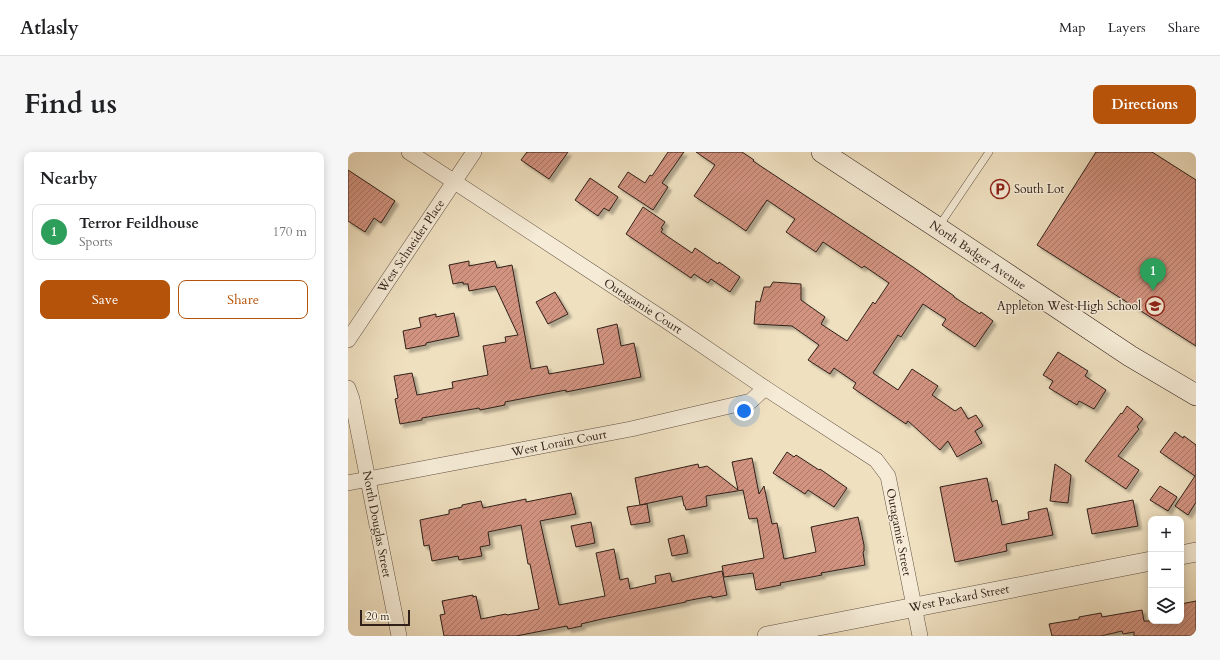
<!DOCTYPE html>
<html lang="en">
<head>
<meta charset="utf-8">
<style>
	:root { --surface:#fff; --page:#f6f6f6; --text:#202124; --muted:#757577; --line:#e0e0e0; --accent:#b45309 }
	body { margin:0; font-family:Cardo,serif; background:var(--page); color:var(--text) }
	.controls { position:absolute; right:12px; bottom:12px; display:grid; overflow:hidden; border-radius:8px; box-shadow:0 2px 10px #0003 }
	.controls button { width:36px; height:36px; display:grid; place-items:center; padding:0; border:0; border-bottom:1px solid var(--line); background:var(--surface); color:var(--text); font:20px sans-serif }
	.scale { position:absolute; left:12px; bottom:10px; width:50px; box-sizing:border-box; padding-left:4px; border:2px solid #302019; border-top:0; font-size:11px; line-height:14px; white-space:nowrap; color:#302019; -webkit-text-stroke:3px #f5ebd6; paint-order:stroke }
	.you { position:absolute; left:396px; top:259px; width:14px; height:14px; margin:-10px; border:3px solid #fff; border-radius:50%; background:#1a73e8; box-shadow:0 0 0 6px #1a73e833 }
	.badge { display:grid; place-items:center; width:26px; height:26px; border-radius:50%; background:var(--accent); color:#fff; font-size:13px; font-weight:700 }
	.pin { position:absolute; translate:-50% -33px; filter:drop-shadow(0 1px 2px #0008) }
	.pin::after { content:''; position:absolute; top:21px; width:14px; height:12px; background:inherit; clip-path:polygon(0 0,100% 0,50% 100%) }
	.list { margin:0; padding:0; list-style:none }
	h2 { display:flex; justify-content:space-between; align-items:center; height:52px; margin:0; padding:0 16px; font-size:17px }
	h2 small { font-size:13px; font-weight:400; color:var(--muted) }
	.list li { display:grid; grid-template-columns:26px 1fr auto; gap:12px; align-items:center; box-sizing:border-box; height:56px; margin:0 8px 8px; padding:0 8px; border:1px solid var(--line); border-radius:8px }
	.list b { display:block; font-size:15px; white-space:nowrap }
	.list p { margin:0; font-size:13px; white-space:nowrap; color:var(--muted) }
	.list em { font-size:13px; font-style:normal; color:var(--muted) }
	.actions { display:flex; gap:8px; padding:12px 16px }
	.actions a { flex:1; padding:9px 0; border:1px solid var(--accent); border-radius:8px; text-align:center; font-size:14px; color:var(--accent) }
	.actions .main { background:var(--accent); color:#fff }
	.icon { flex:none; width:22px; height:22px; fill:none; stroke:currentColor; stroke-width:2; stroke-linecap:round; stroke-linejoin:round }
	.map { position:relative; flex:none; width:848px; height:484px; overflow:hidden; border-radius:8px }
	header { display:flex; align-items:center; gap:24px; box-sizing:border-box; height:56px; padding:0 20px; background:var(--surface); border-bottom:1px solid var(--line) }
	header strong { font-size:19px }
	nav { display:flex; gap:22px; margin-inline-start:auto; font-size:14px }
	.intro { display:flex; align-items:center; justify-content:space-between; box-sizing:border-box; height:96px; padding:0 24px }
	h1 { margin:0; font-size:28px }
	.button { padding:10px 18px; border-radius:8px; background:var(--accent); color:#fff; font-size:14px; font-weight:700 }
	main { display:flex; gap:24px; padding:0 24px }
	aside { flex:1; background:var(--surface); border-radius:8px; box-shadow:0 2px 10px #0003 }
	.map>svg:first-child { display:block }
</style>
</head>
<body>
<header>
<strong>Atlasly</strong>
<nav><a>Map</a><a>Layers</a><a>Share</a></nav>
</header>
<div class="intro"><h1>Find us</h1><a class="button">Directions</a></div>
<main>
<aside>
<h2>Nearby<small></small></h2>
<ul class="list">
<li><span class="badge" style="background:#2e9e5b">1</span><div><b>Terror Feildhouse</b><p>Sports</p></div><em>170 m</em></li>
</ul>
<div class="actions"><a class="main">Save</a><a>Share</a></div>
</aside>
<div class="map">
<svg width="848" height="484" viewBox="0 0 848 484">
	<defs>
		<pattern id="building-hatch" width="6" height="6" patternUnits="userSpaceOnUse"><rect width="6" height="6" fill="#d29380"/><path d="M-1 1l2-2M0 6l6-6M5 7l2-2" fill="none" stroke="#ab7868"/></pattern>
		<filter id="shadow"><feDropShadow dx="3.5" dy="3.5" stdDeviation="1" flood-color="#0004"/></filter>
	</defs>
	<rect width="100%" height="100%" fill="#efe0c0"/>
	<filter id="stains"><feTurbulence type="fractalNoise" baseFrequency=".005" numOctaves="4"/><feColorMatrix values="0 0 0 0 .2 0 0 0 0 .09 0 0 0 0 .02 0 0 0 .5 -.17"/></filter>
	<radialGradient id="worn" r=".72"><stop offset=".6" stop-color="#630" stop-opacity="0"/><stop offset="1" stop-color="#630" stop-opacity=".3"/></radialGradient>
	<g fill="url(#building-hatch)" stroke="#302019" filter="url(#shadow)">
		<path d="M179 0H220L201 27 173 8Z"/>
		<path d="M320 0H336L314 31 320 35 305 58 270 35 280 20 297 31 302 23 304 24Z"/>
		<path d="M348 0H394L406 8 405 9 565 115 606 144V145L632 162 633 160 645 169 627 195 594 173 598 167 575 152 553 185 550 183 525 221 550 238 564 217 590 234 584 243 607 259 613 255 620 267 628 263 635 274 627 279 634 291 609 305 600 289 592 298 560 269 558 272 505 236 508 231 486 216 482 222 460 208 471 193 444 174 406 172 408 149 412 150 416 135H422L425 130 453 132V148L477 165 473 172 499 189 525 150 527 152 541 131 516 114 514 116 475 90 468 100 438 80 447 67 419 48 398 79 385 70 346 44 367 13Z"/>
		<path d="M748 0H804L848 28V194L689 93Z"/>
		<path d="M0 18 47 49 33 71 26 66 17 80 0 69Z"/>
		<path d="M242 26 270 45 261 59 256 56 250 64 227 48Z"/>
		<path d="M295 55 317 70 313 76 315 77 313 80 344 101 347 96 370 112 371 110 392 125 382 140 363 127 360 131 346 122 343 126 278 82Z"/>
		<path d="M121 109V114L147 109 149 116 164 113 183 217 199 214 201 222 256 212 249 177 269 172 273 194 286 191 293 225 218 240V238L157 250V253L132 258 131 256 74 266V268L52 272 47 247 50 246 46 224 64 221 69 243 105 236 104 230 140 223 135 194 158 190 157 185 170 183 147 134 121 139 120 132H115V130L105 132 101 113Z"/>
		<path d="M207 140 220 162 200 172 188 150Z"/>
		<path d="M106 161 111 184 78 191V193L58 197 55 179 73 175 71 166 88 162V165Z"/>
		<path d="M710 200 740 219 737 224 758 238 746 257 731 249 729 253 701 236 705 229 695 223Z"/>
		<path d="M779 254 795 267 789 275 791 277 770 304 791 318 778 337 737 309 773 261 774 262Z"/>
		<path d="M827 280 835 286 836 284 848 293V350L840 363 827 354 847 324 812 300Z"/>
		<path d="M439 300 446 305 448 303 471 318 472 317 499 336 486 355 460 338 457 342 425 321Z"/>
		<path d="M404 306 411 342 416 334 424 372 429 371 436 407 468 400 463 375 510 365 516 393V399L515 400 517 413 473 421 474 423 432 431 433 433 408 438 405 421 376 425 374 414 416 406 409 366 401 367 395 338 358 344 359 354 338 358 337 354H336L334 344 292 353 287 326 350 312 351 316 359 314 390 338 384 310Z"/>
		<path d="M707 312 723 323 720 351 702 349Z"/>
		<path d="M639 326 644 350 649 348 654 373 681 367 680 360 699 356 705 383 658 392 659 399 607 410 592 335Z"/>
		<path d="M812 334 829 345 820 359 802 348Z"/>
		<path d="M223 341 228 362 192 369 211 453 257 444 248 401 266 397 272 428 280 426 282 437 308 431 307 424 322 421 324 430 374 419 379 443 364 446V444L338 449V450L254 467 233 472 234 474 220 477 219 474 168 484H96L92 463 97 462 94 449 125 443V445L128 444 133 467 158 462 159 463 191 457 182 412H180L173 373 140 380 142 393 132 395 134 404 111 408 110 404 84 409 81 393 76 394 72 368 101 362V358L114 355V353L133 349 135 356 178 347V350Z"/>
		<path d="M785 348 790 374 744 382 739 357Z"/>
		<path d="M299 352 302 370 283 373 279 355Z"/>
		<path d="M243 370 247 391 228 395 223 374Z"/>
		<path d="M336 383 340 401 324 404 320 387Z"/>
		<path d="M848 449V484H786V480L775 482 774 479 753 484H704L701 472 731 467V465L753 461 754 465 794 458 796 469H833V452Z"/>
	</g>
	<g fill="none" stroke-linecap="round" stroke-linejoin="round">
		<defs>
			<path id="service" d="M591 74 641 0"/>
			<g id="minor">
				<path d="M61 0 320 170 417 236 528 308 540 324 572 484"/>
				<path d="M0 188 126 0"/>
				<path d="M0 236 4 247 51 484"/>
				<path d="M0 331 283 277 403 249 417 236"/>
			</g>
			<g id="tertiary">
				<path d="M833 403 848 400"/>
				<path d="M419 484 803 409"/>
			</g>
			<path id="secondary" d="M474 0 590 76 782 204 848 243"/>
		</defs>
		<use href="#service" stroke="#605043" stroke-width="8"/>
		<use href="#minor" stroke="#605043" stroke-width="16"/>
		<use href="#tertiary" stroke="#605043" stroke-width="20"/>
		<use href="#secondary" stroke="#302019" stroke-width="22"/>
		<use href="#service" stroke="#f5ebd6" stroke-width="7"/>
		<use href="#minor" stroke="#f5ebd6" stroke-width="15"/>
		<use href="#tertiary" stroke="#f5ebd6" stroke-width="19"/>
		<use href="#secondary" stroke="#f5ebd6" stroke-width="21"/>
	</g>
	<defs>
		<symbol id="parking-ring" viewBox="-11 -11 22 22"><circle r="9.5" fill="#f5ebd6" stroke="#8f2418" stroke-width="1.5"/><path d="M-3.5-5.5H1a3.5 3.5 0 0 1 0 7H-1V5.5H-3.5ZM-1-3.4V-.6H.8a1.4 1.4 0 0 0 0-2.8Z" fill="#8f2418"/></symbol>
		<symbol id="school-ring" viewBox="-11 -11 22 22"><circle r="9.5" fill="#f5ebd6" stroke="#8f2418" stroke-width="1.5"/><path d="M0-5L7-2L0 1L-7-2ZM-4 1L0 2.5L4 1V4Q0 6-4 4Z" fill="#8f2418"/></symbol>
	</defs>
	<g fill-rule="evenodd">
		<use href="#parking-ring" x="641" y="26" width="22" height="22"/>
		<use href="#school-ring" x="796" y="143" width="22" height="22"/>
	</g>
	<g text-anchor="middle" stroke-width="3" stroke-linejoin="round" paint-order="stroke">
		<g font-size="12" fill="#302019" stroke="#f5ebd6" text-anchor="start">
			<text x="666" y="41">South Lot</text>
			<text x="793" y="158" text-anchor="end">Appleton West High School</text>
		</g>
		<g font-size="12" fill="#302019" stroke="#f5ebd6">
			<text transform="translate(63 94) rotate(-56)" y="4">West Schneider Place</text>
			<text transform="translate(630 103) rotate(34)" y="4">North Badger Avenue</text>
			<text transform="translate(295 154) rotate(33)" y="4">Outagamie Court</text>
			<text transform="translate(211 291) rotate(-11)" y="4">West Lorain Court</text>
			<text transform="translate(29 372) rotate(79)" y="4">North Douglas Street</text>
			<text transform="translate(551 380) rotate(79)" y="4">Outagamie Street</text>
			<text transform="translate(611 446) rotate(-11)" y="4">West Packard Street</text>
		</g>
	</g>
	<rect width="100%" height="100%" filter="url(#stains)"/>
	<rect width="100%" height="100%" fill="url(#worn)"/>
</svg>
<div class="controls">
<button>+</button>
<button>−</button>
<button><svg class="icon" aria-label="layers" viewBox="0 0 24 24"><path d="M12 4l9 5-9 5-9-5zM3 14l9 5 9-5"/></svg></button>
</div>
<div class="scale">20 m</div>
<div class="you"></div>
<div class="pin badge" style="left:805px;top:139px;background:#2e9e5b">1</div>
</div>
</main>
</body>
</html>
